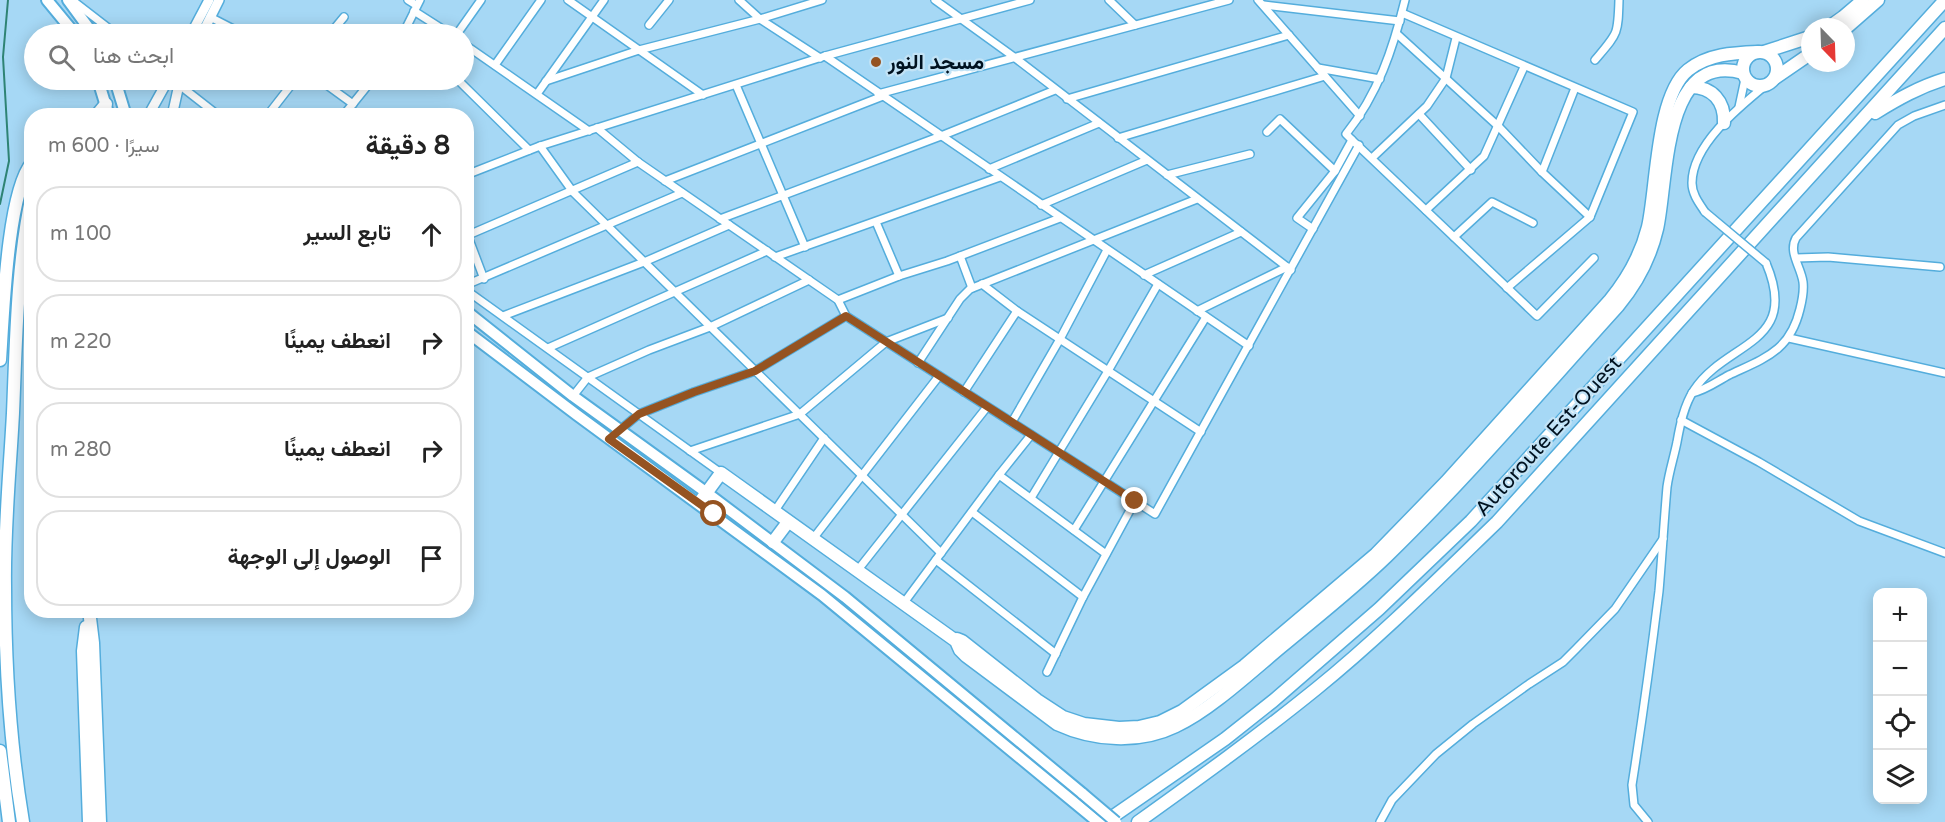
<!DOCTYPE html>
<html lang="ar">
<head>
<meta charset="utf-8">
<style>
	:root { --surface:#fff; --page:#f6f6f6; --text:#222; --muted:#767676; --line:#e0e0e0 }
	body { margin:0; font-family:"Varela Round",Vazirmatn,sans-serif; background:var(--page); color:var(--text); direction:rtl }
	.controls { position:absolute; right:18px; bottom:18px; display:grid; overflow:hidden; border-radius:12px; box-shadow:0 3px 15px #0003 }
	.controls button { width:54px; height:54px; display:grid; place-items:center; padding:0; border:0; border-bottom:2px solid var(--line); background:var(--surface); color:var(--text); font:30px sans-serif }
	.compass { position:absolute; left:1801px; top:18px; width:54px; height:54px; border-radius:50%; background:var(--surface); box-shadow:0 3px 15px #0003; rotate:157deg }
	.stop { position:absolute; width:18px; height:18px; margin:-14px; border:4px solid #955321; border-radius:50%; background:#fff }
	.stop.end { background:#955321; border-color:#fff; box-shadow:0 2px 6px #0008 }
	.list { margin:0; padding:0; list-style:none }
	h2 { display:flex; justify-content:space-between; align-items:center; height:78px; margin:0; padding:0 24px; font-size:26px }
	h2 small { font-size:20px; font-weight:400; color:var(--muted) }
	.list li { display:grid; grid-template-columns:39px 1fr auto; gap:18px; align-items:center; box-sizing:border-box; height:96px; margin:0 12px 12px; padding:0 12px; border:2px solid var(--line); border-radius:24px }
	.list b { display:block; font-size:22px; white-space:nowrap }
	.list em { font-size:20px; font-style:normal; color:var(--muted) }
	.icon { flex:none; width:33px; height:33px; fill:none; stroke:currentColor; stroke-width:2; stroke-linecap:round; stroke-linejoin:round }
	.map { position:relative; flex:none; width:1945px; height:822px; overflow:hidden; direction:ltr }
	.search { position:absolute; background:var(--surface); box-shadow:0 3px 15px #0003; left:24px; top:24px; width:450px; height:66px; display:flex; align-items:center; gap:15px; box-sizing:border-box; padding:0 21px; border-radius:33px; color:var(--muted); font-size:22px }
	.panel { position:absolute; background:var(--surface); box-shadow:0 3px 15px #0003; left:24px; top:108px; width:450px; height:510px; border-radius:24px; direction:rtl }
	.map>svg:first-child { display:block }
</style>
</head>
<body>
<div class="map">
<svg width="1945" height="822" viewBox="0 0 1945 822">
	<rect width="100%" height="100%" fill="#a6d8f5"/>
	<g fill="none" stroke-linecap="round" stroke-linejoin="round">
		<path stroke="#2e8374" stroke-width="2" d="M0 204 9 161 3 57 8 0"/>
		<defs>
			<g id="street">
				<path d="M72 0 116 34"/>
				<path d="M408 0 416 5"/>
				<path d="M568 0 703 95"/>
				<path d="M739 0 760 19 820 58"/>
				<path d="M935 0 1014 57 1291 270"/>
				<path d="M1109 0 1135 25"/>
				<path d="M1258 0 1360 116"/>
				<path d="M1264 5 1400 21"/>
				<path d="M414 11 450 34"/>
				<path d="M1402 13 1633 112 1590 217 1507 288"/>
				<path d="M210 17 243 34"/>
				<path d="M649 25 669 0"/>
				<path d="M330 34 344 17"/>
				<path d="M403 34 420 0"/>
				<path d="M457 34 481 0"/>
				<path d="M1397 34 1499 127 1542 172 1590 217"/>
				<path d="M464 44 589 131"/>
				<path d="M825 56 1249 346"/>
				<path d="M1595 60C1618 33 1618 35 1619 0"/>
				<path d="M495 65 541 0"/>
				<path d="M1318 68 1380 79"/>
				<path d="M173 80 219 116"/>
				<path d="M320 80 353 104"/>
				<path d="M458 80 529 150"/>
				<path d="M546 81 639 50 760 19 822 0"/>
				<path d="M736 85 805 247"/>
				<path d="M537 94 604 0"/>
				<path d="M878 94 1229 0"/>
				<path d="M1067 99 1289 35"/>
				<path d="M1739 107 1745 79"/>
				<path d="M1419 114 1471 170"/>
				<path d="M267 116 295 80"/>
				<path d="M343 116 372 80"/>
				<path d="M597 128 638 162 838 300 846 316 1155 514 1359 145"/>
				<path d="M1267 132 1280 119 1335 171"/>
				<path d="M1118 138 1325 76"/>
				<path d="M1352 140 1537 316 1594 258"/>
				<path d="M540 146 573 192 941 553"/>
				<path d="M1372 158 1427 106 1446 78 1456 38"/>
				<path d="M989 169 1099 123"/>
				<path d="M1542 172 1575 88"/>
				<path d="M466 175 540 146 825 56 1030 0"/>
				<path d="M1167 175 1250 154"/>
				<path d="M665 181 883 96"/>
				<path d="M1041 205 1147 160"/>
				<path d="M1426 210 1484 156 1524 67"/>
				<path d="M1705 212C1699 203 1692 194 1692 183 1692 145 1739 107 1766 85"/>
				<path d="M720 219 941 136 1055 90"/>
				<path d="M876 222 899 276"/>
				<path d="M1313 229 1297 218 1335 171 1352 140 1346 134C1378 94 1393 49 1405 0"/>
				<path d="M467 234 484 279"/>
				<path d="M466 236 638 162"/>
				<path d="M1454 237 1492 202 1533 223"/>
				<path d="M960 256 972 288"/>
				<path d="M775 257 1000 177"/>
				<path d="M1796 258 1828 257 1940 267"/>
				<path d="M1144 275 1241 232"/>
				<path d="M982 284 1017 311 1201 432"/>
				<path d="M466 285 682 193"/>
				<path d="M466 290 721 473"/>
				<path d="M838 300 899 276 947 261 1060 218"/>
				<path d="M1197 311 1287 267"/>
				<path d="M503 316 644 262 729 225"/>
				<path d="M1789 338 1945 373"/>
				<path d="M548 348 767 251"/>
				<path d="M918 363 960 299 970 289 1197 199"/>
				<path d="M964 392 1017 311"/>
				<path d="M1692 393C1706 390 1716 382 1729 375 1765 358 1790 351 1800 309 1802 301 1804 290 1803 282 1801 267 1788 252 1796 238L1898 125 1914 116 1945 105"/>
				<path d="M573 396 588 377 649 350 710 327 809 280"/>
				<path d="M1681 420 1759 462 1859 521 1945 553"/>
				<path d="M1012 422 1060 339 1107 250"/>
				<path d="M609 439 639 414 694 392 755 371 846 316"/>
				<path d="M690 451 800 414 886 342 948 318"/>
				<path d="M999 475 1031 435"/>
				<path d="M1031 498 1108 371 1158 284"/>
				<path d="M774 512 824 438"/>
				<path d="M972 512 1083 597"/>
				<path d="M1074 530 1206 317"/>
				<path d="M812 540 939 376"/>
				<path d="M936 560 1056 654"/>
				<path d="M857 571 987 407"/>
				<path d="M903 604 999 475 1106 554"/>
				<path d="M1047 672 1083 597 1135 501"/>
				<path d="M1380 822 1392 800 1436 754 1473 724 1529 684 1563 662 1576 649 1615 609 1663 539"/>
				<path d="M1648 822 1634 805 1632 785C1642 721 1651 656 1659 591 1662 556 1664 521 1667 487 1669 472 1674 457 1677 442 1680 425 1684 405 1694 390 1726 341 1801 345 1766 263"/>
			</g>
			<g id="secondary">
				<path d="M191 34 209 0"/>
				<path d="M202 34 219 0"/>
				<path d="M148 116 168 80"/>
				<path d="M172 116 180 80"/>
			</g>
			<g id="primary">
				<path d="M47 0 75 34"/>
				<path d="M68 0 93 34"/>
				<path d="M98 80 109 116"/>
				<path d="M115 80 126 116"/>
				<path d="M466 311 573 396 707 493 845 597 1083 794"/>
				<path d="M466 331 577 415 822 595 1098 822"/>
			</g>
			<g id="highway">
				<path d="M1829 27 1843 17 1863 0"/>
				<path d="M1846 28 1878 0"/>
				<circle cx="1760" cy="69" r="17"/>
				<path d="M1764 52 1810 37"/>
				<path d="M1775 78 1810 54"/>
				<path d="M1691 87C1712 87 1725 101 1724 123"/>
				<path d="M1875 113C1898 99 1919 87 1945 79"/>
				<path d="M96 116 106 104"/>
				<path d="M0 360C3 318 7 192 32 163"/>
				<path d="M699 503 721 473 956 641 960 650 966 656 1057 724C1094 741 1139 744 1176 726 1209 711 1251 672 1281 647 1317 617 1354 588 1387 556 1468 477 1542 390 1618 306 1637 283 1650 259 1657 229 1668 180 1662 50 1743 73"/>
				<path d="M773 542 788 522"/>
				<path d="M89 610 93 643 100 822"/>
				<path d="M86 627 83 651 89 822"/>
				<path d="M957 639 962 641 1037 700 1063 717 1084 724 1119 728 1139 727 1160 722 1182 711 1244 666 1376 554 1446 482 1610 300C1628 278 1641 255 1648 227 1657 188 1656 96 1688 70 1708 54 1733 53 1758 52"/>
				<path d="M0 751 9 822"/>
				<path d="M23 822C10 744 5 665 5 586 4 528 10 470 13 413 16 343 17 263 32 195"/>
				<path d="M1105 822 1225 739 1273 701 1379 609 1471 521 1945 0"/>
				<path d="M1138 822C1198 779 1258 736 1316 689 1380 637 1438 579 1497 522L1945 28"/>
			</g>
		</defs>
		<use href="#street" stroke="#54addc" stroke-width="10"/>
		<use href="#secondary" stroke="#54addc" stroke-width="12"/>
		<use href="#primary" stroke="#54addc" stroke-width="14"/>
		<use href="#highway" stroke="#54addc" stroke-width="15"/>
		<use href="#street" stroke="#fff" stroke-width="7"/>
		<use href="#secondary" stroke="#fff" stroke-width="9"/>
		<use href="#primary" stroke="#fff" stroke-width="10"/>
		<use href="#highway" stroke="#fff" stroke-width="12"/>
		<defs>
			<path id="street-bridge" d="M1705 212 1766 263"/>
			<path id="primary-bridge" d="M1083 794 1116 822"/>
		</defs>
		<use href="#street-bridge" stroke="#54addc" stroke-width="10" stroke-linecap="butt"/>
		<use href="#primary-bridge" stroke="#54addc" stroke-width="14" stroke-linecap="butt"/>
		<use href="#street-bridge" stroke="#fff" stroke-width="7"/>
		<use href="#primary-bridge" stroke="#fff" stroke-width="10"/>
	</g>
	<g fill="none" stroke-linecap="round" stroke-linejoin="round">
		<path stroke="#955321" stroke-width="8" d="M714 514 609 439 639 414 694 392 755 371 846 316 1135 501"/>
	</g>
	<circle fill="#955321" stroke="#c2e3f6" stroke-width="2" cx="876" cy="62" r="6"/>
	<g text-anchor="middle" stroke-width="4.5" stroke-linejoin="round" paint-order="stroke">
		<g font-size="21" font-weight="bold" fill="#001220" stroke="#c2e3f6" text-anchor="start">
			<text x="888" y="69">مسجد النور</text>
		</g>
		<g font-size="21" fill="#001220" stroke="#c2e3f6">
			<text transform="translate(1548 436) rotate(-48)" y="7">Autoroute Est-Ouest</text>
		</g>
	</g>
</svg>
<div class="controls">
<button>+</button>
<button>−</button>
<button><svg class="icon" aria-label="locate" viewBox="0 0 24 24"><circle cx="12" cy="12" r="6"/><path d="M12 2v4M12 18v4M2 12h4M18 12h4"/></svg></button>
<button><svg class="icon" aria-label="layers" viewBox="0 0 24 24"><path d="M12 4l9 5-9 5-9-5zM3 14l9 5 9-5"/></svg></button>
</div>
<svg class="compass" viewBox="-18 -18 36 36"><path d="M0-13l5 13h-10z" fill="#e53935"/><path d="M0 13l5-13h-10z" fill="#767676"/></svg>
<div class="stop" style="left:714px;top:514px"></div>
<div class="stop end" style="left:1135px;top:501px"></div>
<div class="search"><svg class="icon" aria-label="search" viewBox="0 0 24 24"><circle cx="10" cy="10" r="6"/><path d="M15 15l6 6"/></svg>ابحث هنا</div>
<section class="panel">
<h2>8 دقيقة<small>سيرًا · 600 m</small></h2>
<ul class="list">
<li><svg class="icon" aria-label="ahead" viewBox="0 0 24 24"><path d="M12 20V5M6 11l6-6 6 6"/></svg><div><b>تابع السير</b></div><em>100 m</em></li>
<li><svg class="icon" aria-label="right" viewBox="0 0 24 24"><path d="M7 20v-9h11M14 6l5 5-5 5"/></svg><div><b>انعطف يمينًا</b></div><em>220 m</em></li>
<li><svg class="icon" aria-label="right" viewBox="0 0 24 24"><path d="M7 20v-9h11M14 6l5 5-5 5"/></svg><div><b>انعطف يمينًا</b></div><em>280 m</em></li>
<li><svg class="icon" aria-label="arrive" viewBox="0 0 24 24"><path d="M6 21V4h12l-3 4 3 4H6"/></svg><div><b>الوصول إلى الوجهة</b></div></li>
</ul>
</section>
</div>
</body>
</html>
